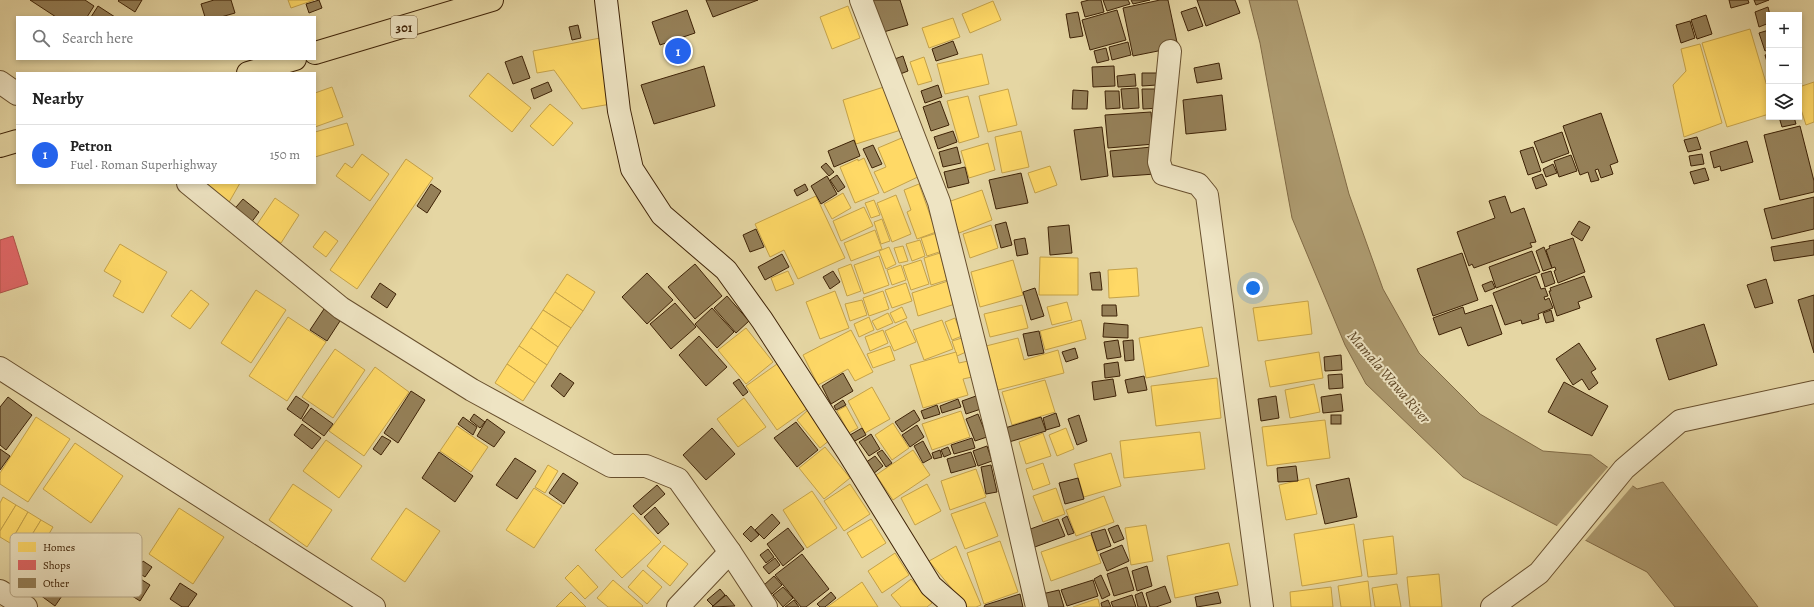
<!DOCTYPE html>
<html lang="en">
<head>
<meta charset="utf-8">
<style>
	:root { --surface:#fff; --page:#f6f6f6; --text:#222; --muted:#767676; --line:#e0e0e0; --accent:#2563eb }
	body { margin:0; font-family:Alegreya,serif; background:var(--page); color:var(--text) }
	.controls { position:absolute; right:12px; top:12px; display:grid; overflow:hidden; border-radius:0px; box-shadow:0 2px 6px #0003 }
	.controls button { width:36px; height:36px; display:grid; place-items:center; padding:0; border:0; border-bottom:1px solid var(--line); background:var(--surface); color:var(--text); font:20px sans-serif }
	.you { position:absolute; left:1253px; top:288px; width:14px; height:14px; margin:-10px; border:3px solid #fff; border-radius:50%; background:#1a73e8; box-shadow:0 0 0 6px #1a73e833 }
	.badge { display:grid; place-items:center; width:26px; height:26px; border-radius:50%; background:var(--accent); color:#fff; font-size:13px; font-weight:700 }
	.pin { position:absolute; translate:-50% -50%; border:2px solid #fff; box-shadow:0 1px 4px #0006 }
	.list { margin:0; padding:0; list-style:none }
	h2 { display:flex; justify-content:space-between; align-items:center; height:52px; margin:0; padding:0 16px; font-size:17px }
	h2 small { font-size:13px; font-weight:400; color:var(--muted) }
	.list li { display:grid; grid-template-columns:26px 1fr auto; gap:12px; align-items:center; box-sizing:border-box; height:60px; padding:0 16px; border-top:1px solid var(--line) }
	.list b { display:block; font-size:15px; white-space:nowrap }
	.list p { margin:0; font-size:13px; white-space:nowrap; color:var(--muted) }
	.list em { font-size:13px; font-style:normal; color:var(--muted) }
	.icon { flex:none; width:22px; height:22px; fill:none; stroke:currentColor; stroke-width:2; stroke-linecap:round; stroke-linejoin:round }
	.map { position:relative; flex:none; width:1814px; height:607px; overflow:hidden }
	.search { position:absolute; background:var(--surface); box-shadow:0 2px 6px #0003; left:16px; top:16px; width:300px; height:44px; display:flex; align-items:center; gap:10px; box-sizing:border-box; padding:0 14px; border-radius:0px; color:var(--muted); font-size:15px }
	.panel { position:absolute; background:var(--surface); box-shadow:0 2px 6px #0003; left:16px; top:72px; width:300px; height:112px; border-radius:0px }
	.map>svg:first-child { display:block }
</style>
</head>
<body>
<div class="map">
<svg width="1814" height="607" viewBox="0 0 1814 607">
	<rect width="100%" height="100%" fill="#e5d6a3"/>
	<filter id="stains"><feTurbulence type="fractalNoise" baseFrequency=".005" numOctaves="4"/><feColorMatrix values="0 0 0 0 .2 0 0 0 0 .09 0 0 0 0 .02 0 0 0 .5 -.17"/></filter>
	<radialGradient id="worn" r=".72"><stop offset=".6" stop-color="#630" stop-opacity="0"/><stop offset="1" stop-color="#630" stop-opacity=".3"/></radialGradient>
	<path fill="#ac996e" stroke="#806944" d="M1249 0H1297L1349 194 1383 289 1419 353 1480 414 1543 451 1591 455 1637 489 1663 482 1758 607H1675L1647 572 1463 477 1366 384 1345 345 1292 218 1260 43Z"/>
	<path fill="#e5d6a3" d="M1609 466 1634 484 1584 542 1556 527Z"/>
	<g fill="#ffd966" stroke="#c5a249">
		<path d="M288 0H314L291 8Z"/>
		<path d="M993 1 1001 20 970 33 962 14Z"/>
		<path d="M848 6 860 38 832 49 820 17Z"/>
		<path d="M953 18 960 37 929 48 922 28Z"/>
		<path d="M1750 29 1769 93V114L1727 127 1702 43Z"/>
		<path d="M600 38 611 104 582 109 554 70 537 73 533 51Z"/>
		<path d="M1700 44 1722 123 1684 137 1673 85 1686 71 1681 49Z"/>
		<path d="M982 54 989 84 945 94 937 64Z"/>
		<path d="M924 57 932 81 918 85 910 62Z"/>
		<path d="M488 73 531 108 512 132 469 96Z"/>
		<path d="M1814 82V122L1806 125 1799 103V87Z"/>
		<path d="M887 86 901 130 856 144 843 100Z"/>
		<path d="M332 87 343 117 315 127V93Z"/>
		<path d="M1008 89 1017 125 988 132 979 96Z"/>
		<path d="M968 96 979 137 959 143 947 101Z"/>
		<path d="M550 104 573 123 553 146 530 126Z"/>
		<path d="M347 123 354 145 315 157V132Z"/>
		<path d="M1021 131 1029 167 1002 173 995 137Z"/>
		<path d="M904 137 922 175 884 193 874 172 886 167 878 148Z"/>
		<path d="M988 143 995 170 969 178 961 151Z"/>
		<path d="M362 154 389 174 370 201 336 176 345 163 352 168Z"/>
		<path d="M864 158 879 193 855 203 840 167 858 159V161Z"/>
		<path d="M406 159 433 178 357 289 330 270Z"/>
		<path d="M1050 166 1057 185 1035 193 1028 173Z"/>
		<path d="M195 183H240L228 204Z"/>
		<path d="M919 184 936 232 917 239 907 212 911 210 904 190Z"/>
		<path d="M982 190 992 220 959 233 948 202Z"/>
		<path d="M843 193 851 208 832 219 824 204Z"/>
		<path d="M896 195 911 234 892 242 877 203Z"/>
		<path d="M816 196 845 258 798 279 784 250 770 257 755 224Z"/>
		<path d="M275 198 299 215 281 243 256 226Z"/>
		<path d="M874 200 880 215 871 218 865 203Z"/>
		<path d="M864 207 873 226 841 241 833 221Z"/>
		<path d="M882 219 890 241 881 244 874 222Z"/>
		<path d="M991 225 998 248 970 258 963 234Z"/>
		<path d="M875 230 882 249 851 261 844 243Z"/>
		<path d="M325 231 338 241 326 257 313 247Z"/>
		<path d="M937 233 942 251 927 256 921 238Z"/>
		<path d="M920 240 925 256 912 261 906 244Z"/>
		<path d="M120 244 167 272 143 313 113 296 121 281 104 271Z"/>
		<path d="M903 246 908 261 899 263 894 248Z"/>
		<path d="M889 247 896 264 886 269 879 251Z"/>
		<path d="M940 253 947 280 931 285 924 258Z"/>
		<path d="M879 256 889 285 864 294 854 265Z"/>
		<path d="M1040 257 1078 258V295H1039Z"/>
		<path d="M921 260 929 284 911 290 903 266Z"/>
		<path d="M1013 260 1023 295 980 307 971 272Z"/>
		<path d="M851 264 861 291 847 296 838 269Z"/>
		<path d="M901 265 906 280 892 285 887 270Z"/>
		<path d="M1137 268 1139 296 1109 298 1108 270Z"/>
		<path d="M788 271 794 284 776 291 771 278Z"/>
		<path d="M567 274 595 292 583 311 555 292Z"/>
		<path d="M948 281 955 304 918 316 912 293Z"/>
		<path d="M906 283 912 301 892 308 885 290Z"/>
		<path d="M191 290 209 304 190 329 171 316Z"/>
		<path d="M256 290 286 310 251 363 221 343Z"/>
		<path d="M835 291 849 328 820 339 806 302Z"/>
		<path d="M883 291 889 309 869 316 863 298Z"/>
		<path d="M555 292 583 311 571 328 543 310Z"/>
		<path d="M862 300 867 315 850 321 845 304Z"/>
		<path d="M1308 301 1312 334 1258 341 1253 308Z"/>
		<path d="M1067 302 1072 320 1052 325 1047 307Z"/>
		<path d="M1022 305 1028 328 990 337 984 314Z"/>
		<path d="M902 307 907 318 895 323 890 313Z"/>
		<path d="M543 310 571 328 558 347 531 328Z"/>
		<path d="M888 313 893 323 877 330 872 321Z"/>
		<path d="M288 317 326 342 287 401 249 376Z"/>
		<path d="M869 317 874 330 859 337 854 324Z"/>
		<path d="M955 318 962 336 952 340 945 322Z"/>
		<path d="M942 320 953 349 924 360 913 330Z"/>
		<path d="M1081 320 1086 339 1045 350 1040 331Z"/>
		<path d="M906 321 916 342 894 351 885 331Z"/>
		<path d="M1202 327 1209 366 1146 378 1139 338Z"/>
		<path d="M531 328 558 347 547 365 519 346Z"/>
		<path d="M746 328 773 362 746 384 718 350Z"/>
		<path d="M851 330 873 372 855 381 848 369 818 385 803 355Z"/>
		<path d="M883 330 888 343 870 351 865 337Z"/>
		<path d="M962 338 966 352 957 356 952 341Z"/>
		<path d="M1018 338 1024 360 1058 350 1064 373 998 390 986 346Z"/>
		<path d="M519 346 547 365 535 383 507 364Z"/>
		<path d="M890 346 895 360 873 368 867 354Z"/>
		<path d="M335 349 365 370 333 418 302 397Z"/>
		<path d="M956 352 959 363 968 361 972 377 963 379 968 395 923 408 910 365Z"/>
		<path d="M1319 352 1323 378 1270 387 1265 361Z"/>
		<path d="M507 364 535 383 523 401 495 383Z"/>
		<path d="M777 364 808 408 777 430 746 386Z"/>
		<path d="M375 367 409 392 364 456 329 431Z"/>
		<path d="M1217 378 1221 418 1156 426 1151 386Z"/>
		<path d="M1045 380 1055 412 1012 425 1002 392Z"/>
		<path d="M1314 384 1320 412 1290 418 1285 390Z"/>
		<path d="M872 387 890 419 865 433 848 401Z"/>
		<path d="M744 398 766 427 738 447 717 419Z"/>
		<path d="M846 406 858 428 849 433 837 411Z"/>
		<path d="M808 410 831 439 820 448 797 420Z"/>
		<path d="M961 411 970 437 932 450 922 424Z"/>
		<path d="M36 417 70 439 28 502 0 484V473Z"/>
		<path d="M1325 420 1330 458 1267 466 1262 427Z"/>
		<path d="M893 423 909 448 892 460 875 435Z"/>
		<path d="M457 426 488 447 471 472 440 451Z"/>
		<path d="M1066 428 1074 449 1057 456 1049 435Z"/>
		<path d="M1200 432 1205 469 1124 478 1120 441Z"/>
		<path d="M1043 433 1051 456 1026 464 1019 442Z"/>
		<path d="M326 440 362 466 339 498 303 471Z"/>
		<path d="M75 443 123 476 91 523 43 489Z"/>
		<path d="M825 447 850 478 824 499 799 468Z"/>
		<path d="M913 450 930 475 893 500 876 475Z"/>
		<path d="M1111 453 1121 486 1084 497 1074 464Z"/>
		<path d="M1043 463 1050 484 1033 490 1026 469Z"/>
		<path d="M548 465 558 471 545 493 535 487Z"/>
		<path d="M976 469 986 497 950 510 941 481Z"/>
		<path d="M1309 478 1317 514 1286 520 1279 485Z"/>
		<path d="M293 484 332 510 307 547 269 520Z"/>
		<path d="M850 484 870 514 844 531 824 501Z"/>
		<path d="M927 484 941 511 915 525 901 498Z"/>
		<path d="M534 488 562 506 534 548 506 530Z"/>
		<path d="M1056 488 1065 514 1043 522 1033 496Z"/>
		<path d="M812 491 837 528 807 548 783 510Z"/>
		<path d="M1104 496 1114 522 1076 536 1066 510Z"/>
		<path d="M3 497 16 505 0 531V503Z"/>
		<path d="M985 502 998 536 965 549 951 514Z"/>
		<path d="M16 505 28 512 10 543 0 537V531Z"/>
		<path d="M179 508 224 537 193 584 149 554Z"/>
		<path d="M406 508 440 531 405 582 371 559Z"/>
		<path d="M28 512 41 520 22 551 10 543Z"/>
		<path d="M633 513 661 542 622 578 595 550Z"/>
		<path d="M871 519 886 543 862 558 847 533Z"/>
		<path d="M41 520 53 527 35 558 22 551Z"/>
		<path d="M1354 524 1362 576 1302 586 1294 534Z"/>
		<path d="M1146 525 1153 561 1131 565 1125 528Z"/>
		<path d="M1091 535 1101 563 1051 581 1041 552Z"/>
		<path d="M1393 536 1397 574 1368 577 1363 540Z"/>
		<path d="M1000 541 1018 592 984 604 967 553Z"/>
		<path d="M1229 543 1238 585 1175 598 1167 556Z"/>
		<path d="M664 545 688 564 670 586 647 566Z"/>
		<path d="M956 546 981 605 976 607H967L929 561Z"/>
		<path d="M895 553 909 575 882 593 868 571Z"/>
		<path d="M578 565 598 587 585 599 565 578Z"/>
		<path d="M643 570 662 587 647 604 628 587Z"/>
		<path d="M1439 574 1442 607H1410L1407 577Z"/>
		<path d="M911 579 932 603 927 607H901L891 595Z"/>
		<path d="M613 580 643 606 642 607H608L597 598Z"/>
		<path d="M1368 581 1371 607H1341L1338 586Z"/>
		<path d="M862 582 878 607H827Z"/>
		<path d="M1397 584 1401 607H1375L1372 588Z"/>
		<path d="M1331 587 1333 607H1291L1290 592Z"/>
		<path d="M571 592 586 607H556Z"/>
		<path d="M1096 599H1098L1100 607H1073Z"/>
	</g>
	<path fill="#e06666" stroke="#af5249" d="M13 236 28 284 0 293V240Z"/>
	<g fill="#958058" stroke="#3e2206">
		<path d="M30 0H85L94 6 87 17H56Z"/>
		<path d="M119 0H142L135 12 118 1Z"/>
		<path d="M214 0H231L235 13 221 17H205L201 4Z"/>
		<path d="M319 0 322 8 309 13 306 4Z"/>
		<path d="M706 0H758L713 17Z"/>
		<path d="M870 0H900L908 25 880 33Z"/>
		<path d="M1089 0H1101L1104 12 1085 17 1081 2Z"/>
		<path d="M1103 0H1128L1130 4 1107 11Z"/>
		<path d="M1131 0H1150L1133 4Z"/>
		<path d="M1160 0H1168L1178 47 1133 56 1123 8Z"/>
		<path d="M1197 0H1235L1240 13 1206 26Z"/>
		<path d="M1729 0H1748L1749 3 1731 8Z"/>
		<path d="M1754 0H1769L1756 5Z"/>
		<path d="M98 6 115 17H91Z"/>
		<path d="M1196 7 1203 26 1188 31 1181 12Z"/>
		<path d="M1768 7 1770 15 1769 23 1759 27 1755 12Z"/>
		<path d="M687 10 695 33 660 45 652 22Z"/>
		<path d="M1117 10 1126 40 1090 50 1082 20Z"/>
		<path d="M1078 12 1083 36 1070 38 1066 14Z"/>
		<path d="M1706 15 1712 34 1697 39 1691 20Z"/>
		<path d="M1690 21 1695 38 1681 43 1676 25Z"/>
		<path d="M578 25 581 38 572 40 569 27Z"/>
		<path d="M1769 30V49L1765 51 1759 33Z"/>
		<path d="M953 41 958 54 936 61 932 49Z"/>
		<path d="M1128 42 1131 55 1112 60 1109 47Z"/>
		<path d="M1106 48 1109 60 1097 63 1094 51Z"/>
		<path d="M1769 54V69L1765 55Z"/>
		<path d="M522 56 530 78 513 84 505 62Z"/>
		<path d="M903 56 908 71 895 76 889 61Z"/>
		<path d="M1219 63 1222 79 1197 83 1194 68Z"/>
		<path d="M704 66 715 106 654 124 641 85Z"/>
		<path d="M1114 66 1115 86 1093 87 1092 67Z"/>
		<path d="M1142 73H1157V85L1142 86Z"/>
		<path d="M1135 74 1136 86 1118 87 1117 76Z"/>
		<path d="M548 82 552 91 534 99 531 89Z"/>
		<path d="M938 85 942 97 925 103 921 91Z"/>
		<path d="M1138 88 1139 108 1123 109 1121 89Z"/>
		<path d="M1142 89H1159V108L1143 109Z"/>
		<path d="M1073 90 1088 91 1087 109H1072Z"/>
		<path d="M1105 91H1119L1120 108 1106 109Z"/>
		<path d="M1222 95 1226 130 1186 134 1183 100Z"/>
		<path d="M940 101 949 125 931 131 923 107Z"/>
		<path d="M1151 112 1154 144 1108 148 1105 115Z"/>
		<path d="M1601 113 1618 162 1610 165 1613 174 1601 178 1598 169 1595 170 1599 180 1591 182 1588 172 1580 175 1563 126Z"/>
		<path d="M1779 117H1794L1796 124 1782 127Z"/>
		<path d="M1800 126 1814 181V192L1780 200 1764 135Z"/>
		<path d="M1102 127 1108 176 1081 180 1074 130Z"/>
		<path d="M953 131 957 142 938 149 934 137Z"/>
		<path d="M1562 132 1569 153 1542 163 1534 142Z"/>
		<path d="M1697 137 1701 149 1688 152 1684 140Z"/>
		<path d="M854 140 860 156 834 167 828 151Z"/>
		<path d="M1747 141 1753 162 1721 171 1720 166 1714 168 1710 152Z"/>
		<path d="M873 145 882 164 872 168 863 149Z"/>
		<path d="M957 147 961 163 943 167 939 152Z"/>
		<path d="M1152 147 1155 174 1113 177 1110 151Z"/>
		<path d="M1533 147 1541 171 1528 175 1520 151Z"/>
		<path d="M1702 154 1704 164 1691 166 1689 156Z"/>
		<path d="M1571 155 1577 171 1559 177 1554 161Z"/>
		<path d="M826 163 834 172 829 176 821 167Z"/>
		<path d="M1553 164 1557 173 1546 177 1543 169Z"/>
		<path d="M965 167 969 183 948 188 944 172Z"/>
		<path d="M1705 168 1709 180 1694 184 1690 172Z"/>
		<path d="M1021 173 1028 203 996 209 989 180Z"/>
		<path d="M1542 174 1547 185 1536 189 1532 178Z"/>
		<path d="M837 175 845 187 838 192 830 180Z"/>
		<path d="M827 176 837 194 821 204 811 186Z"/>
		<path d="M431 184 441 191 427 213 417 206Z"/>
		<path d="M805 184 808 190 797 196 794 190Z"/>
		<path d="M1505 196 1511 213 1524 208 1536 242 1530 243 1532 247 1474 268 1472 264 1469 266 1457 232 1495 218 1489 201Z"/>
		<path d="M1814 197V229L1772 239 1764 209Z"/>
		<path d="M243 199 259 212 248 227 231 213Z"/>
		<path d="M1579 221 1590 227 1582 241 1571 234Z"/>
		<path d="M1006 222 1012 245 1001 248 995 225Z"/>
		<path d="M1069 225 1072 253 1050 255 1048 227Z"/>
		<path d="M756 229 764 247 750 252 743 235Z"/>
		<path d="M1025 238 1028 254 1017 256 1014 240Z"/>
		<path d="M1573 238 1585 272 1558 283 1554 271 1556 270 1555 267 1552 268 1546 250 1550 248 1549 246Z"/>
		<path d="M1814 240V255L1774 261 1771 247Z"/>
		<path d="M1544 247 1552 268 1543 271 1536 251Z"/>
		<path d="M1532 251 1540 272 1496 288 1489 267Z"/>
		<path d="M1462 253 1478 300 1433 316 1417 269Z"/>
		<path d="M782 254 789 267 765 280 758 267Z"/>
		<path d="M695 264 722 296 695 319 668 287Z"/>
		<path d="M833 271 840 282 830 289 823 277Z"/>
		<path d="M1551 271 1555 283 1545 287 1541 274Z"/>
		<path d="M1100 272 1102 290H1092L1090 273Z"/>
		<path d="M647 273 673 300 647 324 622 297Z"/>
		<path d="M1536 276 1541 289 1545 288 1548 296 1544 297 1545 300 1549 298 1553 308 1538 314 1539 319 1522 324 1521 320 1505 325 1493 293Z"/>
		<path d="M1584 276 1592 297 1578 302 1580 308 1557 316 1549 291H1551L1550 288Z"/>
		<path d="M1766 279 1773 303 1755 308 1747 285Z"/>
		<path d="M1492 281 1495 288 1485 292 1482 285Z"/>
		<path d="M380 283 396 294 387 308 371 297Z"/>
		<path d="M1035 288 1044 316 1031 320 1023 292Z"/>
		<path d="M1814 295V353L1798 300Z"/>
		<path d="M727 296 749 321 736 333 714 308Z"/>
		<path d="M675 303 696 327 671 349 650 324Z"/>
		<path d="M1102 305H1116L1117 316H1102Z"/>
		<path d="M1492 305 1502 334 1468 346 1461 327 1439 335 1433 318 1463 307 1465 314Z"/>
		<path d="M712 308 734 332 717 348 695 324Z"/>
		<path d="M324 309 340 321 327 341 310 330Z"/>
		<path d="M1551 310 1554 321 1546 323 1543 313Z"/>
		<path d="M1104 323 1128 325V338L1103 337Z"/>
		<path d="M1704 324 1717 365 1669 380 1656 339Z"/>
		<path d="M1039 331 1044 353 1028 356 1023 334Z"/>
		<path d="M699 336 727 367 706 386 679 355Z"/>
		<path d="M1118 340 1121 357 1107 359 1104 342Z"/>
		<path d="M1133 340 1134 360 1125 361 1123 341Z"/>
		<path d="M1579 343 1596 369 1591 372 1598 383 1589 390 1582 379 1573 385 1556 359Z"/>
		<path d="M1075 348 1078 358 1066 362 1062 352Z"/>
		<path d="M1341 355 1342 370 1325 371 1324 357Z"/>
		<path d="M1118 362 1120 376 1105 378 1104 364Z"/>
		<path d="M560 373 574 383 564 397 551 386Z"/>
		<path d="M843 373 853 391 831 404 822 386Z"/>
		<path d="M1342 374 1343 388 1329 389 1328 375Z"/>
		<path d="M1144 376 1147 390 1128 393 1125 380Z"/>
		<path d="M739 379 748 392 743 396 733 383Z"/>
		<path d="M1113 379 1116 396 1094 400 1092 382Z"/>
		<path d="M1564 382 1608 406 1592 436 1548 412Z"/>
		<path d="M411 391 425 400 398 443 384 433Z"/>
		<path d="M1341 394 1343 411 1323 413 1321 397Z"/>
		<path d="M296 396 309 405 301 419 287 409Z"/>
		<path d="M976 396 981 409 966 414 962 401Z"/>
		<path d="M1276 396 1279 418 1261 421 1258 399Z"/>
		<path d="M8 397 32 415 6 450 0 445V407Z"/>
		<path d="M958 399 961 407 942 413 940 406Z"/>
		<path d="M843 400 846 405 836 410 834 406Z"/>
		<path d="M937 405 940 414 924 419 921 411Z"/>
		<path d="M311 408 333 424 324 436 302 420Z"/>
		<path d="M914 410 920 420 902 432 895 422Z"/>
		<path d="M1056 413 1060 426 1046 430 1043 418Z"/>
		<path d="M474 414 485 422 480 428 470 420Z"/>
		<path d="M978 414 987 437 975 441 966 419Z"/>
		<path d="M1079 415 1087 441 1077 445 1068 419Z"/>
		<rect x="1331" y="415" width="10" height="9"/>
		<path d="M463 417 477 427 473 435 458 424Z"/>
		<path d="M1041 417 1046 431 1009 442 1005 428Z"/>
		<path d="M487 419 505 432 494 447 477 436Z"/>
		<path d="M796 422 818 450 797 467 774 438Z"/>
		<path d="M302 424 321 438 312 449 294 435Z"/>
		<path d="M917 425 924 437 910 447 902 435Z"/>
		<path d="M712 428 735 454 706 480 683 455Z"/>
		<path d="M862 428 866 435 853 442 850 435Z"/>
		<path d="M871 434 880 449 869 456 859 442Z"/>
		<path d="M382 436 391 441 381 455 373 449Z"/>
		<path d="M972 438 975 448 954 454 951 445Z"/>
		<path d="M923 441 932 458 923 463 914 446Z"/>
		<path d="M987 446 992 461 978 466 973 451Z"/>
		<path d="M948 447 951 454 944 457 941 450Z"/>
		<path d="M0 449 10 456 0 470Z"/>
		<path d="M882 450 892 463 886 467 877 453Z"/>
		<path d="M940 450 942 457 934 459 932 453Z"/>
		<path d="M439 452 473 476 455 502 422 478Z"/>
		<path d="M971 452 976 466 951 473 947 459Z"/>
		<path d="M875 456 883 466 873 474 865 463Z"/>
		<path d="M515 458 536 471 517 499 496 485Z"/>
		<path d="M991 465 997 492 986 494 981 467Z"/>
		<path d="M1296 466 1298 481 1278 482 1277 468Z"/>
		<path d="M563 473 578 483 564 504 549 493Z"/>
		<path d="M1078 478 1084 499 1065 504 1059 483Z"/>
		<path d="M1349 478 1357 517 1325 524 1316 485Z"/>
		<path d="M657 485 665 494 641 515 633 506Z"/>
		<path d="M655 507 669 524 658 534 644 517Z"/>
		<path d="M772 514 780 523 764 539 755 530Z"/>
		<path d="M1067 516 1074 533 1068 535 1062 519Z"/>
		<path d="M1058 519 1065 536 1032 548 1025 531Z"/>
		<path d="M1118 525 1124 539 1114 543 1108 529Z"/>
		<path d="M751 526 759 535 751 542 743 534Z"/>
		<path d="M788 528 804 549 783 566 767 544Z"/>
		<path d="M1105 529 1111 546 1097 551 1091 533Z"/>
		<path d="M1122 545 1129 561 1107 571 1100 554Z"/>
		<path d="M45 546 80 570 55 606 21 581Z"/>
		<path d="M768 549 774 557 766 563 760 555Z"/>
		<path d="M802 554 829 589 806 607H801L775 575Z"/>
		<path d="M775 558 780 565 769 574 763 567Z"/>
		<path d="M143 561 152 567 145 577 136 571Z"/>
		<path d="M1147 566 1152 586 1137 591 1132 571Z"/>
		<path d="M1127 567 1134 590 1114 596 1107 574Z"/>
		<path d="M1101 575 1110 595 1102 599 1094 579Z"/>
		<path d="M774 576 782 585 772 594 764 585Z"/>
		<path d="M139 578 150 585 140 601 129 594Z"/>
		<path d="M1093 580 1098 596 1067 606 1061 590Z"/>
		<path d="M180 583 197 594 188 607H182L170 599Z"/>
		<path d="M1165 586 1171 602 1156 607H1150L1146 593Z"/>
		<path d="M783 587 793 598 783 607 773 595Z"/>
		<path d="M720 589 725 595 713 606 707 600Z"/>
		<path d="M1059 590 1064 607H1046L1042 594Z"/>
		<path d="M831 592 836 598 825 607H820L817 604Z"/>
		<path d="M1142 592 1147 607H1138L1135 595Z"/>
		<path d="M1218 592 1221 603 1197 607 1195 597Z"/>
		<path d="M1020 594 1023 607H984L985 605Z"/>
		<path d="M726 595 735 606 712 607Z"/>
		<path d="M1132 595 1136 607H1113L1111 602Z"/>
		<path d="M794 600 799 607H785Z"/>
		<path d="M1108 600 1111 607H1102L1101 603Z"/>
	</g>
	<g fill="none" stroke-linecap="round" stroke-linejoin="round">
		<defs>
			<g id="street">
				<path d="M861 0 939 202 999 442 1037 607"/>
				<path d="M1170 51 1159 162 1163 174 1198 184 1207 195 1262 607"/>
				<path d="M0 82 17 94"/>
				<path d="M188 183 341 308 472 390 611 466H646L678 479 730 552 766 607"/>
				<path d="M0 368 374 607"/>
				<path d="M0 591 26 607"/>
				<path d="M678 607 730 552"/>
				<path d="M1492 607 1539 573 1624 469 1680 421 1814 392"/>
			</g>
			<path id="secondary" d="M606 0 619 111 632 169 662 215 726 270 762 320 848 452 931 586 955 607"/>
			<g id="primary">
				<path d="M315 53 492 0"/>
				<path d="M248 73 295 59"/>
				<path d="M0 146 17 141"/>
			</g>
		</defs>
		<use href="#street" stroke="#684f2d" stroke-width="24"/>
		<use href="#secondary" stroke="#3e2206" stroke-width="24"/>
		<use href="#primary" stroke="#3e2206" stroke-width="24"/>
		<use href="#street" stroke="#eee4c3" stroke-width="22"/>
		<use href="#secondary" stroke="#eee4c3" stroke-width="22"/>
		<use href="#primary" stroke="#e5d6a3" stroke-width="22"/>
	</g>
	<g text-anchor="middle" stroke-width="4" stroke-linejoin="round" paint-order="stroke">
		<rect fill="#eee4c3" stroke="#735c3f" stroke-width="1" x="391" y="16" width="26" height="22" rx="3"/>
		<g font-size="13" font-weight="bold" fill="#3e2206">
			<text x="404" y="32">301</text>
		</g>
		<g font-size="15" font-style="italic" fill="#5f4625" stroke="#eee4c3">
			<text transform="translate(1389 377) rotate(49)" y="5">Mamala Wawa River</text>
		</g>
	</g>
	<rect x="10" y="533" width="132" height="64" rx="6" fill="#eee4c3" stroke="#b9aa8a" stroke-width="1"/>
	<rect x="18" y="542" width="18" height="10" fill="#ffd966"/>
	<rect x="18" y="560" width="18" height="10" fill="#e06666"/>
	<rect x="18" y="578" width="18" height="10" fill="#958058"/>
	<g font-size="11" fill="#3e2206">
		<text x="43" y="551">Homes</text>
		<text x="43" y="569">Shops</text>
		<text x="43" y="587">Other</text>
	</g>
	<rect width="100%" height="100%" filter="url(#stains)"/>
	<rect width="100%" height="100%" fill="url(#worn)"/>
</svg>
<div class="controls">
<button>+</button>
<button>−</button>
<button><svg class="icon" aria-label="layers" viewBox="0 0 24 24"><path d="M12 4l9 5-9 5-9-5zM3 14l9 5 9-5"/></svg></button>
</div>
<div class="you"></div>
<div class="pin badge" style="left:678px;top:51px">1</div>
<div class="search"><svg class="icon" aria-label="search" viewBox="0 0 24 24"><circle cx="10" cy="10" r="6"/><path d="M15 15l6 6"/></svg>Search here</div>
<section class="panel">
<h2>Nearby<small></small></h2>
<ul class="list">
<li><span class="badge">1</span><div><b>Petron</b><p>Fuel · Roman Superhighway</p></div><em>150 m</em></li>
</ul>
</section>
</div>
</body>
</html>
